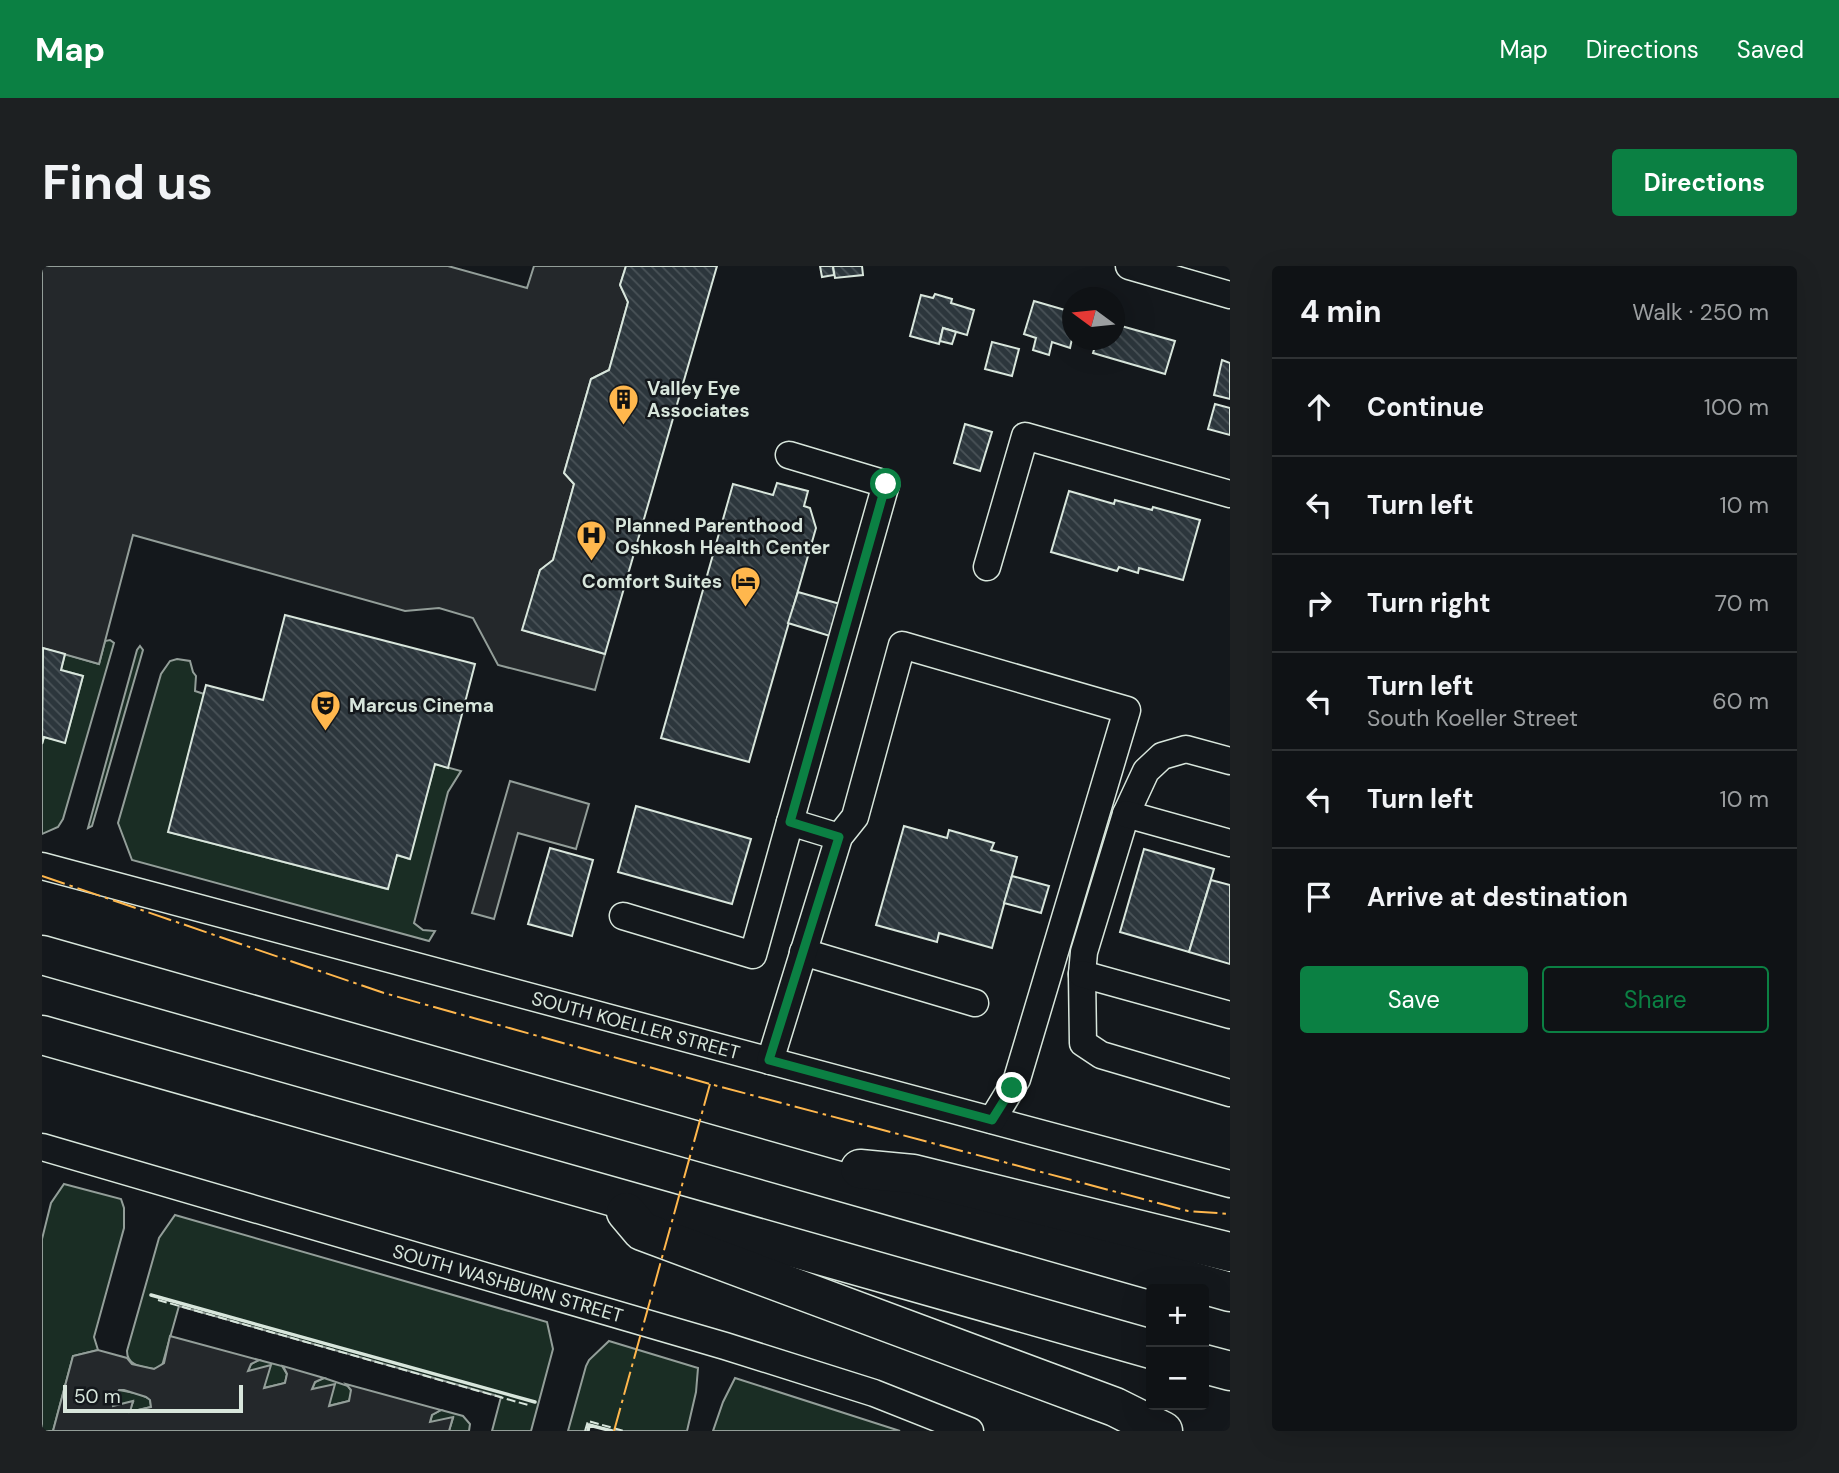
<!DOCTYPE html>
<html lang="en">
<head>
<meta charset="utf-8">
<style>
	:root { --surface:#0f1215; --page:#1d2022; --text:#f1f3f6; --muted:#9b9ea0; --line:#2f3234; --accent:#0b8043 }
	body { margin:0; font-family:"DM Sans",sans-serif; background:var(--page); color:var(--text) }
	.controls { position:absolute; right:21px; bottom:21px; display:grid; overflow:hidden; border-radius:7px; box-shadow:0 7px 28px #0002 }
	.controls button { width:63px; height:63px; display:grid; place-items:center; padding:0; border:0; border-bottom:2px solid var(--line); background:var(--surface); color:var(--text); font:35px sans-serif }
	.compass { position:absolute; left:1020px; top:21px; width:63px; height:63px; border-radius:50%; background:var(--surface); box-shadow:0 7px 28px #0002; rotate:285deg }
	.scale { position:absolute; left:21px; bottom:18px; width:180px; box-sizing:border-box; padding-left:7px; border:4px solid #d8e6dc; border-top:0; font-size:19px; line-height:24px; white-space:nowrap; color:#d8e6dc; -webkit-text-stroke:5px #14181c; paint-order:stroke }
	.stop { position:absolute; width:21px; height:21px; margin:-16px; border:5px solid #0b8043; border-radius:50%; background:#fff }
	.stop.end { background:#0b8043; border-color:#fff; box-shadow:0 2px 7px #0008 }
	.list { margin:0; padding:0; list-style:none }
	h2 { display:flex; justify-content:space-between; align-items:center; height:91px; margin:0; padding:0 28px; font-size:30px }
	h2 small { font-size:23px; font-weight:400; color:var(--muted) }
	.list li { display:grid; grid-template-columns:46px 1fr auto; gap:21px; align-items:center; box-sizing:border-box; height:98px; padding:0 28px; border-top:2px solid var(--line) }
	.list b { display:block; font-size:26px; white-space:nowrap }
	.list p { margin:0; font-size:23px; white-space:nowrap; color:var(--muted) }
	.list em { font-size:23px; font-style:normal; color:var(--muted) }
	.actions { display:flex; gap:14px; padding:21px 28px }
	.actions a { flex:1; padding:16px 0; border:2px solid var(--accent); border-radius:7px; text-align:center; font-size:24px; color:var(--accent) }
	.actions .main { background:var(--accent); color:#fff }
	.icon { flex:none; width:38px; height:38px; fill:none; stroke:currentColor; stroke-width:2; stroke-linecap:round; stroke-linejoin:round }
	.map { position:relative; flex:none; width:1188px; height:1165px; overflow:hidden; border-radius:7px }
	header { display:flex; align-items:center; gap:42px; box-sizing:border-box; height:98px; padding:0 35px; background:var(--accent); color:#fff }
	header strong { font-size:33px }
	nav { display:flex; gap:38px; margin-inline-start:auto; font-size:24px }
	.intro { display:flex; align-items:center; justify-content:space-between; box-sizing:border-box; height:168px; padding:0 42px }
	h1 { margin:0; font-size:49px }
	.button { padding:18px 32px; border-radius:7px; background:var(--accent); color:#fff; font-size:24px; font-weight:700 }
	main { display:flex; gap:42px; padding:0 42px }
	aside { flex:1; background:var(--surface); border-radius:7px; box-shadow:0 7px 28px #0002 }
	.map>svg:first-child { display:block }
</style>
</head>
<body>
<header>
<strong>Map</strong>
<nav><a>Map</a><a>Directions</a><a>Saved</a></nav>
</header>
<div class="intro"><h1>Find us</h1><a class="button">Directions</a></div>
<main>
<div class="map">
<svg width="1188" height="1165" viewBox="0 0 1188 1165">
	<defs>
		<pattern id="building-back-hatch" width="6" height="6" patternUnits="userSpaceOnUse" patternTransform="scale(1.75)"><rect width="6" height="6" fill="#2c363c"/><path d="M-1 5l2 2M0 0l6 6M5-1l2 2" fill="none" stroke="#4a5358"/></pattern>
	</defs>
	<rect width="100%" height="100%" fill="#14181c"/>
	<g fill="#1a2d24" stroke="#939e99" stroke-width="2">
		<path d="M68 374 72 377 21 553 16 561 0 568V478L2 471 23 476 41 410 19 404 23 388 57 398 63 375Z"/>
		<path d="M98 380 101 384 50 560 46 562 95 384Z"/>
		<path d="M135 393 148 395 151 406 154 410 153 425 162 428 127 566 345 623 355 589 367 593 393 498 419 505 406 526 372 657 381 664 393 665 387 675 90 594 76 557 119 408 128 395Z"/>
		<path d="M22 918 79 933 82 942V962L52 1071 56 1084 31 1090 11 1165H0V973L9 937Z"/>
		<path d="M133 949 505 1056 511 1083 489 1165H450L459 1131 137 1040 120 1100 112 1103C100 1101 85 1100 85 1085L117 972Z"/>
		<path d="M567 1075 656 1102 654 1126 645 1165H570L548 1159 546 1165H526L544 1100 547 1094Z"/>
		<path d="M217 1094 240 1100 245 1108 243 1117 222 1122 206 1105 209 1098Z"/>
		<path d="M282 1112 306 1120 310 1126 307 1135 286 1140 270 1123 273 1116Z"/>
		<path d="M693 1112 858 1165H671L681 1136Z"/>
		<path d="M77 1124 98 1128 108 1133 109 1141 87 1146 91 1136 71 1140 70 1135Z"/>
		<path d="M399 1144 421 1150 428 1158 427 1165H407L411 1152 388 1157 390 1149Z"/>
	</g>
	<g fill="#24282b" stroke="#939e99" stroke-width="2" fill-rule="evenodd">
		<path d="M0 0H406L485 22 492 0H584L578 19 586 36 567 104 549 113 522 207 532 218 511 294 498 304 481 364 563 388 553 424 456 399 431 352 397 342 363 345 91 269 57 398 0 382Z"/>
		<path d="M468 515 547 538 534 583 476 567 452 653 430 647Z"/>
		<path d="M128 1070 217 1094 209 1098 206 1105 229 1099 222 1122 243 1117 245 1108 241 1100 282 1112 273 1116 270 1123 293 1118 287 1140 307 1135 309 1124 304 1118 399 1144 390 1149 388 1156 411 1151 407 1165H11L31 1090 56 1084 85 1092 90 1098 112 1103 122 1097ZM77 1124H82L104 1131 108 1134 109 1141 88 1146 91 1135 71 1140 70 1135Z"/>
	</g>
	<g fill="url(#building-back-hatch)" stroke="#d8e6dc" stroke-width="2">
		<path d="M584 0H675L563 388 480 364 498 304 511 294 532 218 522 207 549 113 567 104 586 36 578 19Z"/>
		<path d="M778 0H791L792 9 780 11Z"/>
		<path d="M791 0H820L821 9 793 12Z"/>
		<path d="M893 28 910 33 909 37 932 44 925 69 901 62 897 78 868 70 879 29 891 32Z"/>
		<path d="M992 35 1030 46V73L1028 82 1010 76 1007 89 991 84 994 72 982 68Z"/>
		<path d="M1072 58 1133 75 1123 108 1051 87 1055 74H1072Z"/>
		<path d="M901 62 914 66 910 78 898 75Z"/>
		<path d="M950 76 977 83 970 110 943 103Z"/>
		<path d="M1180 94 1188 97V133L1172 129Z"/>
		<path d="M1173 138 1188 142V169L1166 163Z"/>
		<path d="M923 158 950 166 938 205 912 197Z"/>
		<path d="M735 217 766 225 762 240 768 242 774 262 707 496 619 472 691 218 731 229Z"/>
		<path d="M1027 225 1072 238 1073 234 1110 244 1111 241 1158 254 1141 314 1097 302 1096 307 1077 301 1075 305 1009 286Z"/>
		<path d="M756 326 798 338 788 370 746 357Z"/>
		<path d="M243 349 433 398 406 502 393 498 368 593 355 589 346 623 126 566 164 419 221 434Z"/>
		<path d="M1 382 23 388 19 404 41 410 23 477 2 471 0 478Z"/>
		<path d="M594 540 709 573 690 638 576 606Z"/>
		<path d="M862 560 905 572 907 564 952 577 949 584 975 591 950 682 897 667 895 676 834 659Z"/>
		<path d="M508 582 551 594 530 670 486 658Z"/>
		<path d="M1102 583 1172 603 1147 686 1078 666Z"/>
		<path d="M970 610 1007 620 999 647 962 637Z"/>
		<path d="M1169 614 1188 619V698L1147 686Z"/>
	</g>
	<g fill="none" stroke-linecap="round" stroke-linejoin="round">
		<defs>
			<g id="minor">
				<path d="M1087 0 1188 29"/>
				<path d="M747 189 844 218 748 556"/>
				<path d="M945 301 983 170 1188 228"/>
				<path d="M1188 495 1144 483 1120 490 1104 505 1084 548 1042 686 1040 708 1041 777 1059 789 1188 827"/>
				<path d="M1084 548 1188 577"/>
				<path d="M0 600 1188 918"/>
				<path d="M581 650 711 689 748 556 797 571"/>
				<path d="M761 686 933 737"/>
				<path d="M1040 708 1188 749"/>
				<path d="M728 795 797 571 813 551 860 379 1085 444 975 813 950 854"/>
				<path d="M0 881 683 1080 832 1127 928 1165"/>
			</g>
			<g id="highway">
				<path d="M0 689 1188 1026"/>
				<path d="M0 769 1109 1083"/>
				<path d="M818 903 871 908 1188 986"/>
				<path d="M584 946 600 965 1073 1141 1121 1165"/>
				<path d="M1162 1098 1188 1105"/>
			</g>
		</defs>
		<use href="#minor" stroke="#d8e6dc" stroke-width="29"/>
		<use href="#highway" stroke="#d8e6dc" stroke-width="41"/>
		<use href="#minor" stroke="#14181c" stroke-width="26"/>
		<use href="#highway" stroke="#14181c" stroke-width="38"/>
		<g stroke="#d8e6dc" stroke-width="2" stroke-dasharray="9 3.5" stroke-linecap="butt">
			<path d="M116 1034 486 1139"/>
			<path d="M543 1165 546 1155 582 1165"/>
		</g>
		<g stroke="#d8e6dc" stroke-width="3.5">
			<path d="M109 1029 493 1136"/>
			<path d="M546 1165 547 1159 570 1165"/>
		</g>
		<g stroke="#ffb74d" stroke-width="2" stroke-dasharray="24 5 3.5 5" stroke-linecap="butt">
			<path d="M0 610 342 727 668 818 1146 945 1188 948"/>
			<path d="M572 1165 668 818"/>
		</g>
	</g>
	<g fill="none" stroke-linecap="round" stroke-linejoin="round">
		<path stroke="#0b8043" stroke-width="9" d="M844 218 748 556 797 571 727 794 950 854 970 822"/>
	</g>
	<defs>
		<symbol id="building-pin" viewBox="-11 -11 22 30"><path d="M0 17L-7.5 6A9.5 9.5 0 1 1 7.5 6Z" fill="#ffb74d" stroke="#14181c"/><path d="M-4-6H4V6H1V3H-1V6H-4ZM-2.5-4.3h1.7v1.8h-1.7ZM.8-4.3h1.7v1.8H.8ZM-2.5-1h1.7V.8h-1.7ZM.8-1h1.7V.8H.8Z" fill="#111"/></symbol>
		<symbol id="hospital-pin" viewBox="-11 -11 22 30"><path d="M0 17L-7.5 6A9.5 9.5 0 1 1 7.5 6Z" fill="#ffb74d" stroke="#14181c"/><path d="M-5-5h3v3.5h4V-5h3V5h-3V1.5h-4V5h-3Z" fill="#111"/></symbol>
		<symbol id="hotel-pin" viewBox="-11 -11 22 30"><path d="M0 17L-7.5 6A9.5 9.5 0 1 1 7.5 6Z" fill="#ffb74d" stroke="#14181c"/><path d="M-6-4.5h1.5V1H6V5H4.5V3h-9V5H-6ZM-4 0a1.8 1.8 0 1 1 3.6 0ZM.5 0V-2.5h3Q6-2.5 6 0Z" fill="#111"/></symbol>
		<symbol id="theatre-pin" viewBox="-11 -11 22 30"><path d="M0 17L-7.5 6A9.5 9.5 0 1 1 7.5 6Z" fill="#ffb74d" stroke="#14181c"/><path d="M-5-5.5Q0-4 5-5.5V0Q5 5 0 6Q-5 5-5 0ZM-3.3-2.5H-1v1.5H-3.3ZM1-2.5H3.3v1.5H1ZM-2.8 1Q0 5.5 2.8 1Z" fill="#111"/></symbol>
	</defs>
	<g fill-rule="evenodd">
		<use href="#building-pin" x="564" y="116" width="35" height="47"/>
		<use href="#hospital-pin" x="532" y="252" width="35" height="47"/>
		<use href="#hotel-pin" x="686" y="298" width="35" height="47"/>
		<use href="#theatre-pin" x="266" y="422" width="35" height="47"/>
	</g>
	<g text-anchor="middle" stroke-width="5" stroke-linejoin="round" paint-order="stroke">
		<g font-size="19" font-weight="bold" fill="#d8e6dc" stroke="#14181c" text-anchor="start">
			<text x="605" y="129">Valley Eye<tspan x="605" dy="22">Associates</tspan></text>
			<text x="573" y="266">Planned Parenthood<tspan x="573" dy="22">Oshkosh Health Center</tspan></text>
			<text x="680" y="322" text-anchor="end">Comfort Suites</text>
			<text x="307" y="446">Marcus Cinema</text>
		</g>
		<g font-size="19" fill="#d8e6dc" stroke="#14181c">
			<text transform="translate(594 759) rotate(15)" y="7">SOUTH KOELLER STREET</text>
			<text transform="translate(466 1017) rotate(16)" y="7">SOUTH WASHBURN STREET</text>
		</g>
	</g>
</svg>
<div class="controls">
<button>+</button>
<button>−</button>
</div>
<svg class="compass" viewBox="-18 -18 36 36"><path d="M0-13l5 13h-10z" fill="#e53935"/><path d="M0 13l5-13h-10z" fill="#9b9ea0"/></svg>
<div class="scale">50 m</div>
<div class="stop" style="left:844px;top:218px"></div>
<div class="stop end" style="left:970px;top:822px"></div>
</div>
<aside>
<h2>4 min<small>Walk · 250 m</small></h2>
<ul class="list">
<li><svg class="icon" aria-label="ahead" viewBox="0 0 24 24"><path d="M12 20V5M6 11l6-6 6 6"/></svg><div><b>Continue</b></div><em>100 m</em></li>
<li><svg class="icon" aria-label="left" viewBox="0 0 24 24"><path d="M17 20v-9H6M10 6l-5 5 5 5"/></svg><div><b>Turn left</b></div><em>10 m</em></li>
<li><svg class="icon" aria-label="right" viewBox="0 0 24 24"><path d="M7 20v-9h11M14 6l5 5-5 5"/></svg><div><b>Turn right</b></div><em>70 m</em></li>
<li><svg class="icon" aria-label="left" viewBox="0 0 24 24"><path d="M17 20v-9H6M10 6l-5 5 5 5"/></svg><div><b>Turn left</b><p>South Koeller Street</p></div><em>60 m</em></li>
<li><svg class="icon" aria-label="left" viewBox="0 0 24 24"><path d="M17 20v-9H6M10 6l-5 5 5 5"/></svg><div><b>Turn left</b></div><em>10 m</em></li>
<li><svg class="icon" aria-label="arrive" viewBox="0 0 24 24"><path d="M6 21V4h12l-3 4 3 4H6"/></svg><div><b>Arrive at destination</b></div></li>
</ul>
<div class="actions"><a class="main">Save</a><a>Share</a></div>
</aside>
</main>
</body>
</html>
